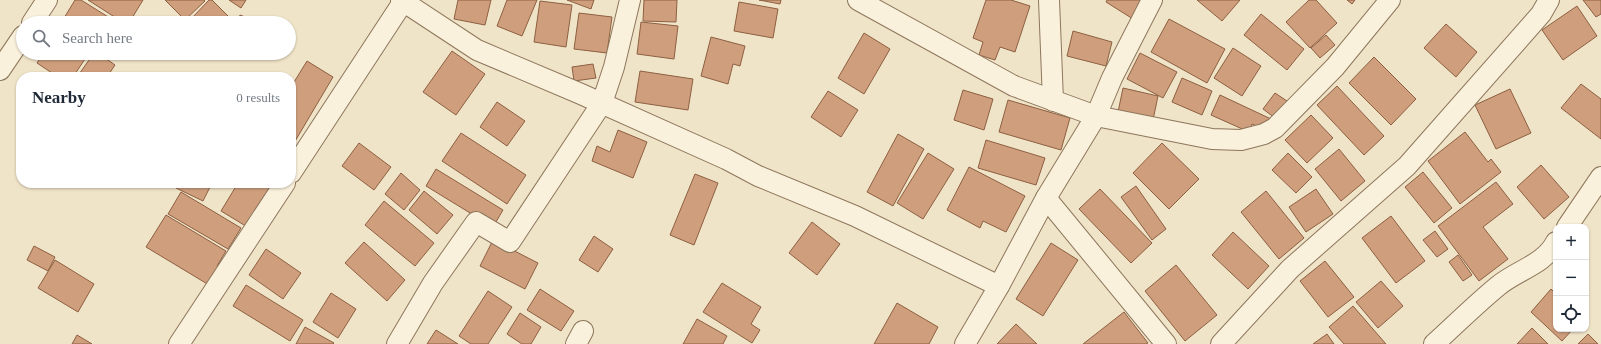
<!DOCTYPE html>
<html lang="en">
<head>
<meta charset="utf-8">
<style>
	:root { --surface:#fff; --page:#f2f2f3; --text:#1f2937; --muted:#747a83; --line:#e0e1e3 }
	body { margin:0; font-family:Georgia,serif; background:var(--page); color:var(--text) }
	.controls { position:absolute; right:12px; bottom:12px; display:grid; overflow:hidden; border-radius:8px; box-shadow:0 1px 3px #0004 }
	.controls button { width:36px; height:36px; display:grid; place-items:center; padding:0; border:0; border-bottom:1px solid var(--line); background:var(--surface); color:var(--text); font:20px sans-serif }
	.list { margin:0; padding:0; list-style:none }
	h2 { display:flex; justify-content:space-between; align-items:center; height:52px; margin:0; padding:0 16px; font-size:17px }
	h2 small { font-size:13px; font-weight:400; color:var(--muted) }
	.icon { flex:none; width:22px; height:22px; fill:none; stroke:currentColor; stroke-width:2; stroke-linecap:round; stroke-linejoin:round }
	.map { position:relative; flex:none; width:1601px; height:344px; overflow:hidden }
	.search { position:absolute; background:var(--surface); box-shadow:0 1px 3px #0004; left:16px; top:16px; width:280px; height:44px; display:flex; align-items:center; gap:10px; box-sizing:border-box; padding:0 14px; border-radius:22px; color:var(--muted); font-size:15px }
	.panel { position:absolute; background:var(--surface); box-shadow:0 1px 3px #0004; left:16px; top:72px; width:280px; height:116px; border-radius:16px }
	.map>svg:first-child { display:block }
</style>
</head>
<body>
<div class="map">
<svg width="1601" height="344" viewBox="0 0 1601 344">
	<rect width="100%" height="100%" fill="#f0e4c8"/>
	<g fill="#cf9f7d" stroke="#8d5f41">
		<path d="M75 0H81L118 23H61Z"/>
		<path d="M88 0H143L129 23H124Z"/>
		<path d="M165 0H204L205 1 185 20Z"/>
		<path d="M209 0H212L229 17 223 23H195L191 19Z"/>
		<path d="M229 0H246L241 8Z"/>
		<path d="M458 0H491L485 25 454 19Z"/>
		<path d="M507 0H537L522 36 497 26Z"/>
		<path d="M567 0H594L591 9Z"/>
		<path d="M644 0H677L676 22 643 21Z"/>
		<path d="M759 0H781L780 4Z"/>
		<path d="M986 0H1011L1030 6 1015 52 1000 47 995 60 979 55 983 42 973 38Z"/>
		<path d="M1107 0H1145L1133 19 1106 2Z"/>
		<path d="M1197 0H1240L1222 21Z"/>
		<path d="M1309 0H1316L1337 23 1310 48 1286 22Z"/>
		<path d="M1347 0H1355L1352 4Z"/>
		<path d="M1583 0H1601V14L1596 17Z"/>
		<path d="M540 1 572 5 566 47 534 42Z"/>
		<path d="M739 2 778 9 773 38 734 31Z"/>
		<path d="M1577 6 1597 36 1563 60 1542 30Z"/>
		<path d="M579 13 612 17 607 53 574 49Z"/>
		<path d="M1261 14 1304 49 1287 70 1244 35Z"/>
		<path d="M240 15 250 19 249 23H237Z"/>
		<path d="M1169 19 1225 49 1207 83 1151 52Z"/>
		<path d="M641 22 678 26 674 59 637 54Z"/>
		<path d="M1446 24 1477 52 1456 77 1424 48Z"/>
		<path d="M1073 31 1112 42 1106 66 1067 56Z"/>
		<path d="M864 33 890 49 864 94 838 78Z"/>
		<path d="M1326 35 1335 45 1320 58 1311 48Z"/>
		<path d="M711 37 745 46 740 66 733 64 728 84 701 76Z"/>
		<path d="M1233 48 1261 66 1242 96 1214 78Z"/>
		<path d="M452 51 485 74 456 115 423 92Z"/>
		<path d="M43 53H89L73 77H58L37 63Z"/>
		<path d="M94 53H98L115 65 107 77H77Z"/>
		<path d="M1140 53 1177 72 1163 98 1127 79Z"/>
		<path d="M1374 57 1416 99 1391 125 1349 83Z"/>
		<path d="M307 61 333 77 291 148V87Z"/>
		<path d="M593 64 596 78 574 81 572 67Z"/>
		<path d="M640 71 693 79 688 110 635 102Z"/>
		<path d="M1182 78 1212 91 1202 115 1172 102Z"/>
		<path d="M1581 84 1601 99V139L1561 108Z"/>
		<path d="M1337 86 1384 136 1364 155 1317 105Z"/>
		<path d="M1123 88 1158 96 1153 120 1118 112Z"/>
		<path d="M1510 89 1531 133 1496 149 1475 105Z"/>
		<path d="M963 90 993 99 984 130 954 120Z"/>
		<path d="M828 91 858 110 841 137 811 117Z"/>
		<path d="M1275 93 1287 101 1275 118 1263 109Z"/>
		<path d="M1220 95 1271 119 1266 130 1252 124 1249 132 1211 115Z"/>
		<path d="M1008 100 1070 118 1061 150 999 132Z"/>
		<path d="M497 102 525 121 507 146 480 127Z"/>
		<path d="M1311 115 1333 138 1307 163 1285 140Z"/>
		<path d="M618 130 647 142 633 178 592 161 597 146 610 152Z"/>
		<path d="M1465 132 1488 162 1491 159 1501 172 1460 204 1428 161Z"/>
		<path d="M461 133 526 175 507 204 442 161Z"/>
		<path d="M898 134 924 149 893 206 867 192Z"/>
		<path d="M986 140 1045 158 1036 185 978 168Z"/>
		<path d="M359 143 391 167 374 190 342 166Z"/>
		<path d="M1162 143 1199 179 1169 209 1133 173Z"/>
		<path d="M1339 149 1365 181 1341 201 1315 169Z"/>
		<path d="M928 153 954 169 923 219 897 203Z"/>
		<path d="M1288 153 1312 177 1296 193 1272 170Z"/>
		<path d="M1541 165 1569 197 1544 219 1517 187Z"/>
		<path d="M969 167 1025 196 1006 232 983 221 980 228 947 210Z"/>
		<path d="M436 169 503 210 493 227 426 186Z"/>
		<path d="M1423 172 1452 208 1434 223 1405 187Z"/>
		<path d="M401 173 420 190 404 210 385 194Z"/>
		<path d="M695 174 718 183 694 245 670 235Z"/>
		<path d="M1496 182 1513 204 1483 227 1508 259 1479 281 1438 226Z"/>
		<path d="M179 183H212L203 201 176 188Z"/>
		<path d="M238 183H275L249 228 221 211Z"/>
		<path d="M1136 186 1166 229 1152 240 1121 197Z"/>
		<path d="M1100 189 1152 243 1131 263 1079 209Z"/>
		<path d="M1316 189 1333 214 1306 232 1289 207Z"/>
		<path d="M424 191 453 215 437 234 409 210Z"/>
		<path d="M1266 191 1304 238 1279 259 1241 212Z"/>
		<path d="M181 192 241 228 228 249 168 214Z"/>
		<path d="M384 201 434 243 415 266 365 225Z"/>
		<path d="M166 215 226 251 217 266 224 271 214 288 146 247Z"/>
		<path d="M1391 216 1425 261 1396 283 1362 238Z"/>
		<path d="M812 222 840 244 817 275 789 253Z"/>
		<path d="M1435 231 1448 249 1437 257 1423 240Z"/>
		<path d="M1233 232 1269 266 1248 289 1212 255Z"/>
		<path d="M594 236 613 249 598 272 579 260Z"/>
		<path d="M493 240 538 263 525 289 480 266Z"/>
		<path d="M364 242 405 280 387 301 345 263Z"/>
		<path d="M1051 243 1078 260 1043 316 1016 299Z"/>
		<path d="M34 246 55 257 48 271 27 260Z"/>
		<path d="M266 249 301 273 283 299 249 275Z"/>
		<path d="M1458 255 1472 275 1463 281 1449 262Z"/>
		<path d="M55 260 94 284 78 312 38 288Z"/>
		<path d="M1325 261 1354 297 1328 317 1300 281Z"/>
		<path d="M1176 265 1217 315 1185 341 1145 291Z"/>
		<path d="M1381 281 1403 306 1378 328 1356 302Z"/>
		<path d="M722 283 761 307 751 324 760 330 752 343 703 312Z"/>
		<path d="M246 285 303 320 290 341 233 306Z"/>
		<path d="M540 289 574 311 561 331 527 310Z"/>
		<path d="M1551 289 1556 294V329H1573L1562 341 1531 312Z"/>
		<path d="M488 291 512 307 488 344H471L459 336Z"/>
		<path d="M331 293 356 309 338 338 313 322Z"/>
		<path d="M897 303 938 327 929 344H874Z"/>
		<path d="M1353 306 1386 344H1344L1329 327Z"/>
		<path d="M1124 312 1148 343 1146 344H1083Z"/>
		<path d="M520 313 541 327 531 344H522L507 334Z"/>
		<path d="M697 319 727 336 723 344H683Z"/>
		<path d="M1016 324 1037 344H997Z"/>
		<path d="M305 327 334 343 333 344H296Z"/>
		<path d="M1532 328 1548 344H1517Z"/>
		<path d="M436 330 458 344H427Z"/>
		<path d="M1327 334 1334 344H1313Z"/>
		<path d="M1588 334 1598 344H1578Z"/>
		<path d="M77 335 92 344H72Z"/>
	</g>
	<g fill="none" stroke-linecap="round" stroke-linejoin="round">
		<defs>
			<g id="minor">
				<path d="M401 0 477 50 581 94 726 159 758 176 855 216 999 286"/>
				<path d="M858 0 1014 86 1096 116 1212 139 1241 140 1264 134 1275 128 1335 67 1390 0"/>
				<path d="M1049 0 1053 101"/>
				<path d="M32 23 47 0"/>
				<path d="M0 70 23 36"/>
				<path d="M291 173 403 2"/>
				<path d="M1046 198 1166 344"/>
				<path d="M1567 227 1601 177"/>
				<path d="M179 344 285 183"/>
				<path d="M397 344 433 283 476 222 510 242 602 103 614 67 630 0"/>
				<path d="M576 344 583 331"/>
				<path d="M965 344 999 286 1046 198 1096 116 1112 78 1152 0"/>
				<path d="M1221 344 1290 269 1407 166 1541 14 1549 0"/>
				<path d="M1434 344C1455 325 1476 304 1498 286 1517 270 1544 265 1556 242"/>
			</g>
		</defs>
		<use href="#minor" stroke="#8d765c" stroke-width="22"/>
		<use href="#minor" stroke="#faf1dc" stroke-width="20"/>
	</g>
</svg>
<div class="controls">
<button>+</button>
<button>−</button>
<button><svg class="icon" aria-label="locate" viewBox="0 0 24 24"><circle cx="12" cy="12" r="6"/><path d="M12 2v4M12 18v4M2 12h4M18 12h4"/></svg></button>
</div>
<div class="search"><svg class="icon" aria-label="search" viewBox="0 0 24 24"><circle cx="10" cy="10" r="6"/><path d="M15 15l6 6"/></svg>Search here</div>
<section class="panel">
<h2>Nearby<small>0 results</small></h2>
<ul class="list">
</ul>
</section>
</div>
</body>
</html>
